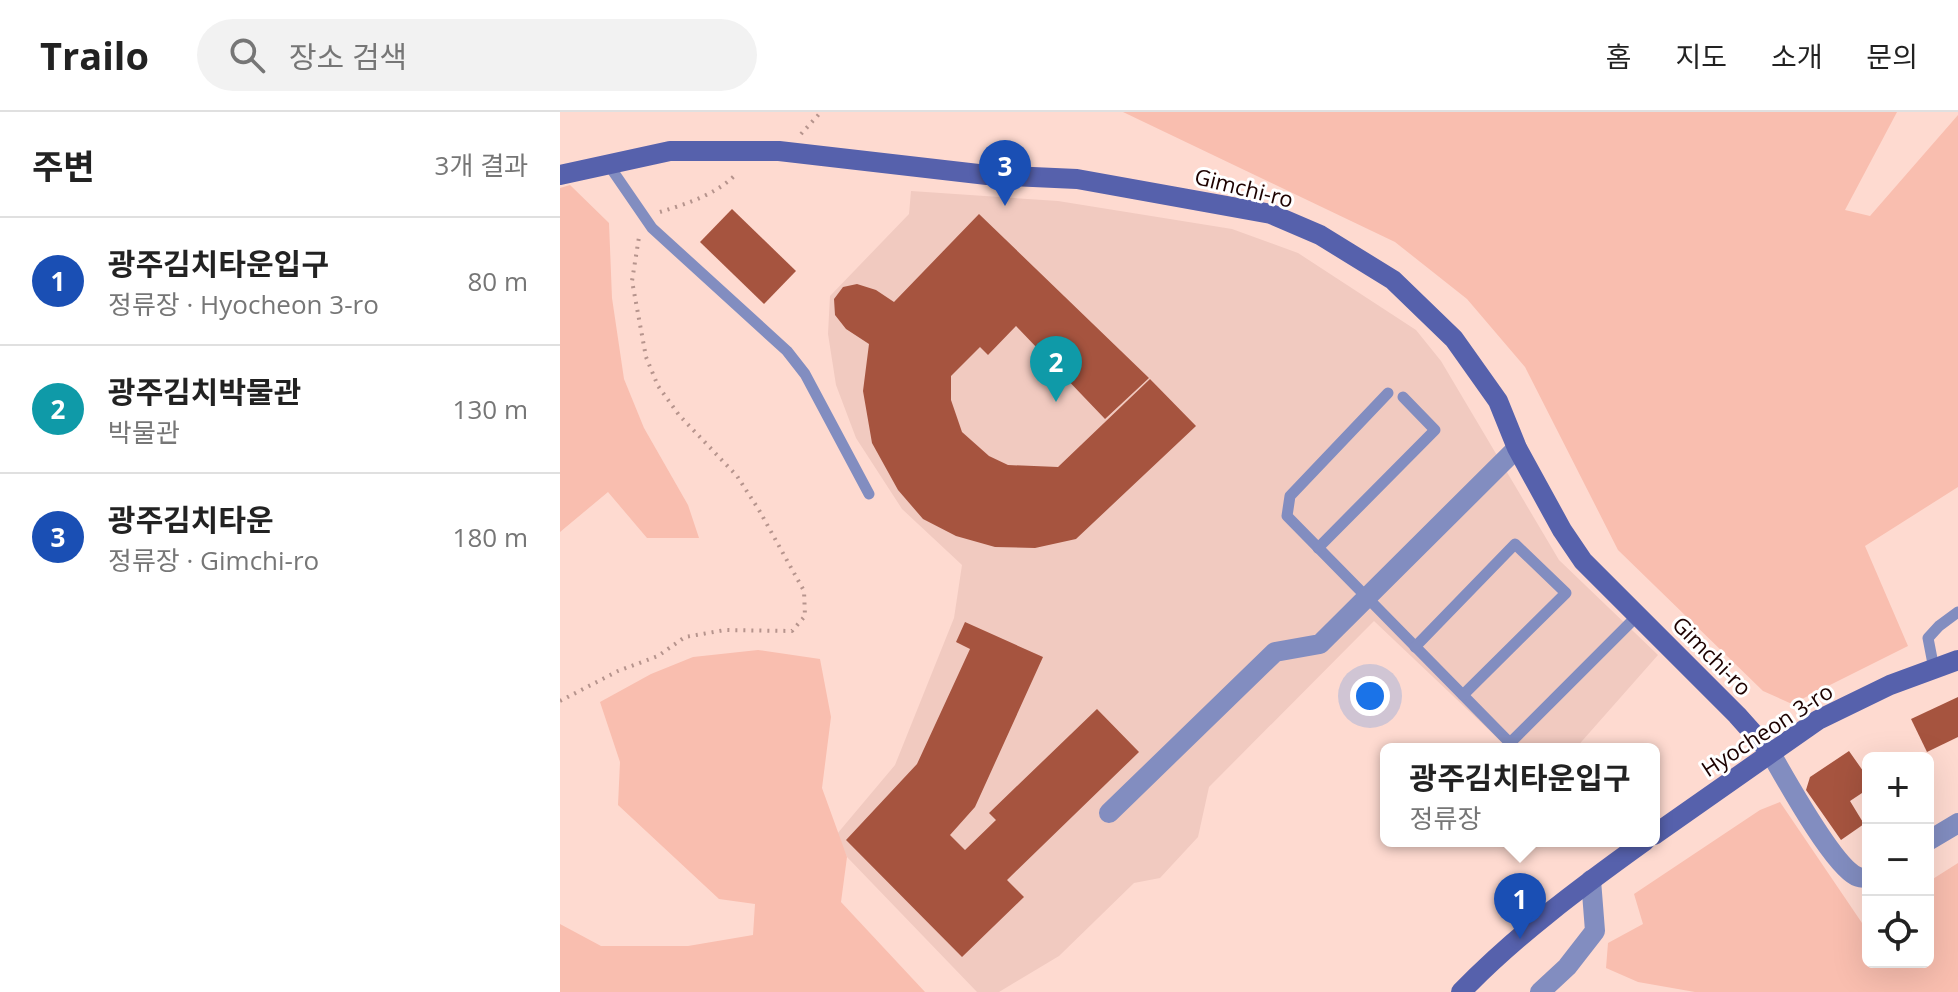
<!DOCTYPE html>
<html lang="ko">
<head>
<meta charset="utf-8">
<style>
	:root { --surface:#fff; --page:#f2f2f2; --text:#222; --muted:#767676; --line:#e0e0e0; --accent:#111827 }
	body { margin:0; font-family:"Open Sans","Noto Sans KR",sans-serif; background:var(--page); color:var(--text) }
	.controls { position:absolute; right:24px; bottom:24px; display:grid; overflow:hidden; border-radius:12px; box-shadow:0 8px 32px #0002 }
	.controls button { width:72px; height:72px; display:grid; place-items:center; padding:0; border:0; border-bottom:2px solid var(--line); background:var(--surface); color:var(--text); font:40px sans-serif }
	.you { position:absolute; left:810px; top:584px; width:28px; height:28px; margin:-20px; border:6px solid #fff; border-radius:50%; background:#1a73e8; box-shadow:0 0 0 12px #1a73e833 }
	.badge { display:grid; place-items:center; width:52px; height:52px; border-radius:50%; background:var(--accent); color:#fff; font-size:26px; font-weight:700 }
	.pin { position:absolute; translate:-50% -66px; filter:drop-shadow(0 2px 4px #0008) }
	.pin::after { content:''; position:absolute; top:42px; width:28px; height:24px; background:inherit; clip-path:polygon(0 0,100% 0,50% 100%) }
	.popup { position:absolute; left:820px; top:631px; width:280px; height:104px; box-sizing:border-box; display:grid; place-content:center; border-radius:12px; background:var(--surface); filter:drop-shadow(0 2px 6px #0005); font-size:26px; white-space:nowrap; color:var(--muted) }
	.popup b { font-size:30px; color:var(--text) }
	.popup::after { content:''; position:absolute; left:50%; top:100%; margin-left:-16px; border:16px solid transparent; border-top-color:var(--surface) }
	.list { margin:0; padding:0; list-style:none }
	h2 { display:flex; justify-content:space-between; align-items:center; height:104px; margin:0; padding:0 32px; font-size:34px }
	h2 small { font-size:26px; font-weight:400; color:var(--muted) }
	.list li { display:grid; grid-template-columns:52px 1fr auto; gap:24px; align-items:center; box-sizing:border-box; height:128px; padding:0 32px; border-top:2px solid var(--line) }
	.list b { display:block; font-size:30px; white-space:nowrap }
	.list p { margin:0; font-size:26px; white-space:nowrap; color:var(--muted) }
	.list em { font-size:26px; font-style:normal; color:var(--muted) }
	.icon { flex:none; width:44px; height:44px; fill:none; stroke:currentColor; stroke-width:2; stroke-linecap:round; stroke-linejoin:round }
	.map { position:relative; flex:none; width:1398px; height:880px; overflow:hidden }
	header { display:flex; align-items:center; gap:48px; box-sizing:border-box; height:112px; padding:0 40px; background:var(--surface); border-bottom:2px solid var(--line) }
	header strong { font-size:38px }
	nav { display:flex; gap:44px; margin-inline-start:auto; font-size:28px }
	.search { width:560px; height:72px; background:var(--page); display:flex; align-items:center; gap:20px; box-sizing:border-box; padding:0 28px; border-radius:44px; color:var(--muted); font-size:30px }
	main { display:flex }
	aside { flex:1; background:var(--surface) }
	.map>svg:first-child { display:block }
</style>
</head>
<body>
<header>
<strong>Trailo</strong>
<div class="search"><svg class="icon" aria-label="search" viewBox="0 0 24 24"><circle cx="10" cy="10" r="6"/><path d="M15 15l6 6"/></svg>장소 검색</div>
<nav><a>홈</a><a>지도</a><a>소개</a><a>문의</a></nav>
</header>
<main>
<aside>
<h2>주변<small>3개 결과</small></h2>
<ul class="list">
<li><span class="badge" style="background:#1a4fb4">1</span><div><b>광주김치타운입구</b><p>정류장 · Hyocheon 3-ro</p></div><em>80 m</em></li>
<li><span class="badge" style="background:#0f9aa8">2</span><div><b>광주김치박물관</b><p>박물관</p></div><em>130 m</em></li>
<li><span class="badge" style="background:#1a4fb4">3</span><div><b>광주김치타운</b><p>정류장 · Gimchi-ro</p></div><em>180 m</em></li>
</ul>
</aside>
<div class="map">
<svg width="1398" height="880" viewBox="0 0 1398 880">
	<rect width="100%" height="100%" fill="#fedad0"/>
	<path fill="#f1cac0" d="M351 79 498 89 672 117 738 141 856 218 881 249 999 448 1098 543 1015 637H949L814 509 649 675 638 725 600 766 574 771 499 844 439 880H417L287 745 277 722 335 653 394 506 402 453 342 397 296 326 276 273 268 222 270 184 349 102Z"/>
	<g fill="#f9beaf">
		<path d="M563 0H1337L1285 98 1310 104 1398 3V375L1305 434 1348 534 1232 592 1203 579 1058 438 965 255 907 187 835 130Z"/>
		<path d="M10 73 49 111 52 186 64 267 84 316 128 393 139 426H87L48 380 0 420V76Z"/>
		<path d="M198 538 260 547 271 605 262 676 287 745 281 790 365 880H0V812L41 834H128L193 823 195 792 159 787 58 693 60 650 40 590 91 562 133 545Z"/>
		<path d="M1220 690 1302 811 1308 808V850H1368V770L1398 751V880H1135L1078 870 1046 856 1048 831 1083 812 1074 782 1200 698Z"/>
	</g>
	<g fill="#a6543f">
		<path d="M172 97 236 159 204 192 140 130Z"/>
		<path d="M419 102 589 266 545 307 456 214 428 243 420 235 391 264V288L402 320 429 344 448 353 498 355 590 267 636 314 516 427 475 436 435 435 396 424 363 407 338 378 312 331 303 279 309 232 286 217 275 203 274 187 283 175 297 172 316 178 334 190Z"/>
		<path d="M405 510 483 545 415 695 390 723 405 738 436 708 429 701 537 597 579 640 447 768 464 785 402 845 286 728 357 652 410 537 396 530Z"/>
		<path d="M1398 585V625L1367 640 1351 607Z"/>
		<path d="M1289 639 1308 666V677L1290 689 1304 712 1281 728 1246 678 1250 665Z"/>
	</g>
	<g fill="none" stroke-linecap="round" stroke-linejoin="round">
		<g stroke="#b6948d" stroke-width="4" stroke-dasharray="2 6" stroke-linecap="butt">
			<path d="M241 22 261 0"/>
			<path d="M100 100C126 92 158 82 177 61"/>
			<path d="M0 589 58 559 98 544 125 525 165 518 232 519 245 504 244 479 199 398 177 364 119 303 98 274 86 245 72 169 79 125"/>
		</g>
		<g stroke="#828dc0" stroke-width="11">
			<path d="M48 52 92 116 227 239 245 262 309 382"/>
			<path d="M828 281 730 384 727 404 950 631 1077 504"/>
			<path d="M758 436 875 318 843 285"/>
			<path d="M855 535 955 432 1006 481 903 583"/>
			<path d="M1374 557 1368 526 1379 514 1398 500"/>
		</g>
		<g stroke="#828dc0" stroke-width="20">
			<path d="M1210 640C1225 666 1272 752 1296 764 1300 766 1304 766 1308 766"/>
			<path d="M549 701 715 540 760 532 957 336"/>
			<path d="M1368 729 1398 711"/>
			<path d="M980 880 1007 855 1035 819 1031 768"/>
		</g>
		<g stroke="#5661ac" stroke-width="20">
			<path d="M0 63 110 39H219L427 63 517 67 711 102 760 123 833 168 894 227 938 289 957 336 1002 418 1023 449 1177 603 1210 640"/>
			<path d="M1094 723 1258 608 1330 573 1398 548"/>
			<path d="M901 880C956 823 1021 775 1085 729"/>
		</g>
	</g>
	<g text-anchor="middle" stroke-width="6" stroke-linejoin="round" paint-order="stroke">
		<g font-size="22" fill="#1d0200" stroke="#fff">
			<text transform="translate(684 76) rotate(14)" y="8">Gimchi-ro</text>
			<text transform="translate(1152 544) rotate(45)" y="8">Gimchi-ro</text>
			<text transform="translate(1207 618) rotate(-33)" y="8">Hyocheon 3-ro</text>
		</g>
	</g>
</svg>
<div class="controls">
<button>+</button>
<button>−</button>
<button><svg class="icon" aria-label="locate" viewBox="0 0 24 24"><circle cx="12" cy="12" r="6"/><path d="M12 2v4M12 18v4M2 12h4M18 12h4"/></svg></button>
</div>
<div class="you"></div>
<div class="pin badge" style="left:960px;top:827px;background:#1a4fb4">1</div>
<div class="popup"><b>광주김치타운입구</b>정류장</div>
<div class="pin badge" style="left:496px;top:290px;background:#0f9aa8">2</div>
<div class="pin badge" style="left:445px;top:94px;background:#1a4fb4">3</div>
</div>
</main>
</body>
</html>
